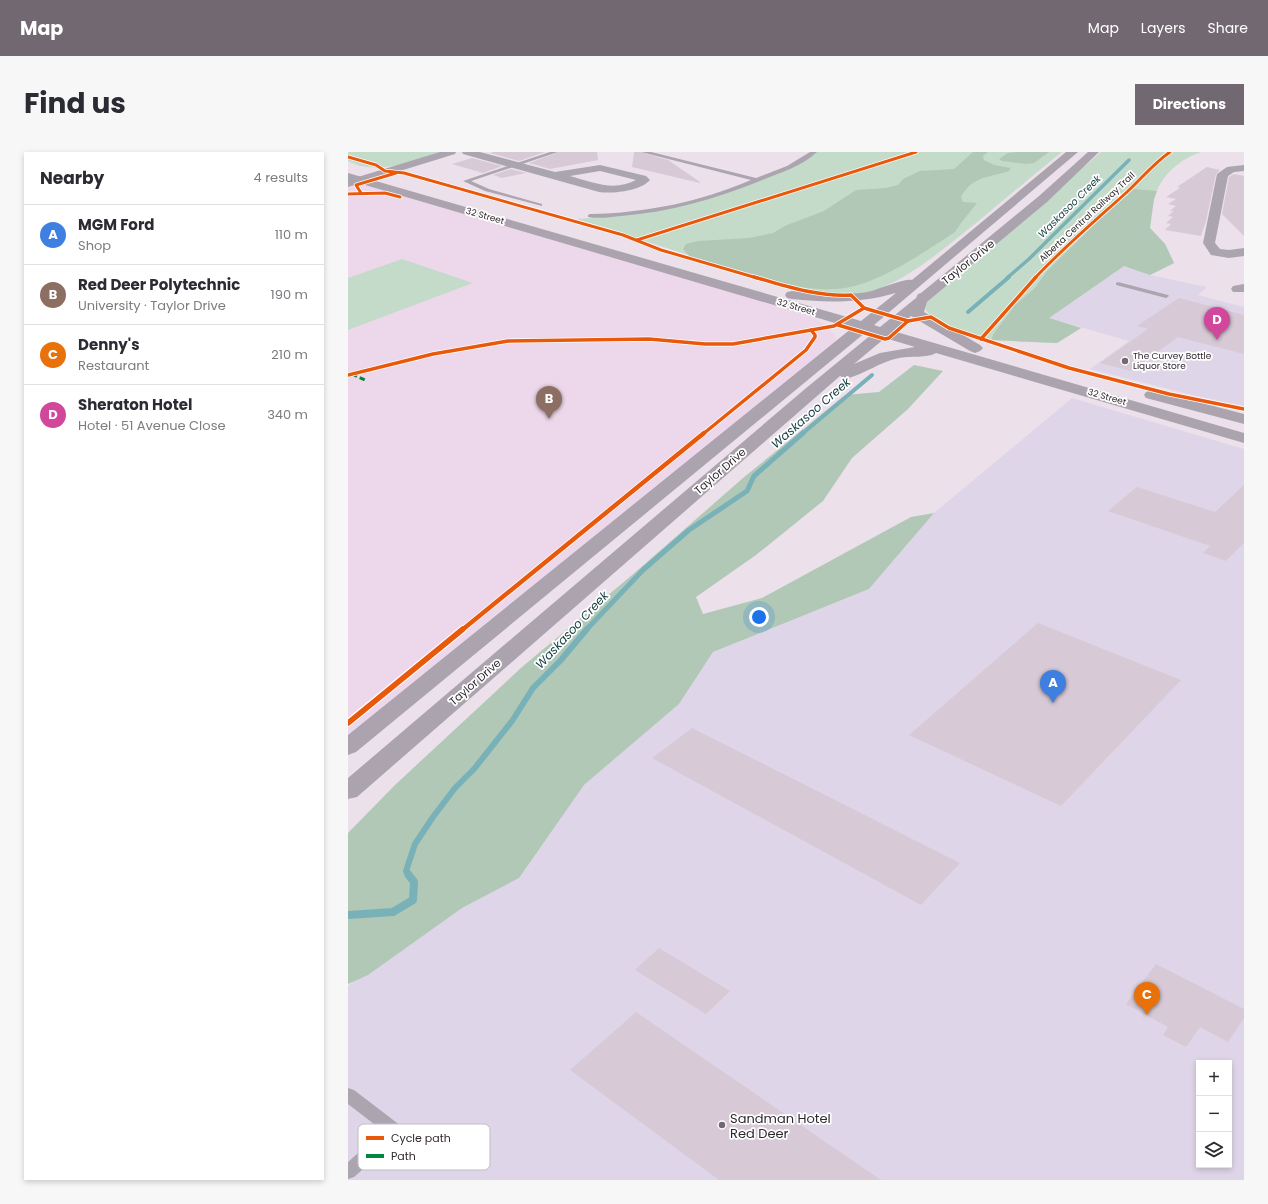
<!DOCTYPE html>
<html lang="en">
<head>
<meta charset="utf-8">
<style>
	:root { --surface:#fff; --page:#f7f7f7; --text:#2b2b33; --muted:#7c7c81; --line:#e1e1e2; --accent:#726871 }
	body { margin:0; font-family:Poppins,sans-serif; background:var(--page); color:var(--text) }
	.controls { position:absolute; right:12px; bottom:12px; display:grid; overflow:hidden; border-radius:0px; box-shadow:0 2px 6px #0003 }
	.controls button { width:36px; height:36px; display:grid; place-items:center; padding:0; border:0; border-bottom:1px solid var(--line); background:var(--surface); color:var(--text); font:20px sans-serif }
	.you { position:absolute; left:411px; top:465px; width:14px; height:14px; margin:-10px; border:3px solid #fff; border-radius:50%; background:#1a73e8; box-shadow:0 0 0 6px #1a73e833 }
	.badge { display:grid; place-items:center; width:26px; height:26px; border-radius:50%; background:var(--accent); color:#fff; font-size:13px; font-weight:700 }
	.pin { position:absolute; translate:-50% -33px; filter:drop-shadow(0 1px 2px #0008) }
	.pin::after { content:''; position:absolute; top:21px; width:14px; height:12px; background:inherit; clip-path:polygon(0 0,100% 0,50% 100%) }
	.list { margin:0; padding:0; list-style:none }
	h2 { display:flex; justify-content:space-between; align-items:center; height:52px; margin:0; padding:0 16px; font-size:17px }
	h2 small { font-size:13px; font-weight:400; color:var(--muted) }
	.list li { display:grid; grid-template-columns:26px 1fr auto; gap:12px; align-items:center; box-sizing:border-box; height:60px; padding:0 16px; border-top:1px solid var(--line) }
	.list b { display:block; font-size:15px; white-space:nowrap }
	.list p { margin:0; font-size:13px; white-space:nowrap; color:var(--muted) }
	.list em { font-size:13px; font-style:normal; color:var(--muted) }
	.icon { flex:none; width:22px; height:22px; fill:none; stroke:currentColor; stroke-width:2; stroke-linecap:round; stroke-linejoin:round }
	.map { position:relative; flex:none; width:896px; height:1028px; overflow:hidden; border-radius:0px }
	header { display:flex; align-items:center; gap:24px; box-sizing:border-box; height:56px; padding:0 20px; background:var(--accent); color:#fff }
	header strong { font-size:19px }
	nav { display:flex; gap:22px; margin-inline-start:auto; font-size:14px }
	.intro { display:flex; align-items:center; justify-content:space-between; box-sizing:border-box; height:96px; padding:0 24px }
	h1 { margin:0; font-size:28px }
	.button { padding:10px 18px; border-radius:0px; background:var(--accent); color:#fff; font-size:14px; font-weight:700 }
	main { display:flex; gap:24px; padding:0 24px }
	aside { flex:1; background:var(--surface); border-radius:0px; box-shadow:0 2px 6px #0003 }
	.map>svg:first-child { display:block }
</style>
</head>
<body>
<header>
<strong>Map</strong>
<nav><a>Map</a><a>Layers</a><a>Share</a></nav>
</header>
<div class="intro"><h1>Find us</h1><a class="button">Directions</a></div>
<main>
<aside>
<h2>Nearby<small>4 results</small></h2>
<ul class="list">
<li><span class="badge" style="background:#3f7fe0">A</span><div><b>MGM Ford</b><p>Shop</p></div><em>110 m</em></li>
<li><span class="badge" style="background:#8d6e63">B</span><div><b>Red Deer Polytechnic</b><p>University · Taylor Drive</p></div><em>190 m</em></li>
<li><span class="badge" style="background:#e8710a">C</span><div><b>Denny's</b><p>Restaurant</p></div><em>210 m</em></li>
<li><span class="badge" style="background:#d1479c">D</span><div><b>Sheraton Hotel</b><p>Hotel · 51 Avenue Close</p></div><em>340 m</em></li>
</ul>
</aside>
<div class="map">
<svg width="896" height="1028" viewBox="0 0 896 1028">
	<rect width="100%" height="100%" fill="#ece0eb"/>
	<g fill="#ded6e8" fill-rule="evenodd">
		<path d="M776 114 802 123 859 135 850 143 896 155V254L844 243 742 217 781 189 700 166Z"/>
		<path d="M724 246 896 297V1028H0V834L331 552 365 500 521 437 586 361ZM851 911H881V1013H851Z"/>
	</g>
	<path fill="#edd8eb" d="M0 24 438 152 476 172 486 182 491 194 0 595Z"/>
	<g fill="#c4dbc9">
		<path d="M0 0H93C70 7 45 18 21 15 14 15 7 12 0 9Z"/>
		<path d="M468 0H714C680 27 647 56 613 83 588 103 555 130 524 139 482 150 438 133 399 121 342 105 286 84 228 67 244 66 259 65 274 63 303 60 330 52 358 45 400 34 431 24 468 0Z"/>
		<path d="M753 0H853C832 7 812 24 806 47 803 56 803 66 802 76L817 92 826 111 802 123 776 114 701 166 733 176 709 191 643 188 594 171 583 164 578 158 577 152Z"/>
		<path d="M54 107 125 131 0 178V126Z"/>
	</g>
	<g fill="#b1c8b6">
		<path d="M625 0H640L635 4 636 8 646 13 663 16 661 19C640 26 624 24 613 45L615 50 629 51 613 71 607 80C576 100 538 127 502 135 456 145 387 118 342 105L335 97 338 92 350 89 401 86 425 81 439 73 476 59 508 38 538 36 550 33 555 27 572 19 606 17Z"/>
		<path d="M670 0H701L686 11 678 12 654 9 651 7 660 1Z"/>
		<path d="M786 37 809 39 806 47 802 76 817 92 826 111 802 123 776 114 701 166 733 176 709 191 643 188 646 181 668 152 686 137 699 119 750 69Z"/>
		<path d="M566 213 595 219 560 257 504 306 475 349 408 403 348 445 355 462 414 446 563 365 586 361 521 437 365 500 331 552 236 633 171 726 114 756 20 823 0 832V681L47 633 174 515 283 424 395 326 497 243 531 240Z"/>
	</g>
	<g fill="none" stroke-linecap="round" stroke-linejoin="round">
		<path stroke="#79b1b9" stroke-width="3.5" d="M659 126 681 107 781 8"/>
		<g stroke="#79b1b9" stroke-width="4">
			<path d="M620 160 661 125"/>
			<path d="M454 282 524 223"/>
		</g>
		<path stroke="#79b1b9" stroke-width="5" d="M238 478 295 418 341 378 399 339 406 324 455 281"/>
		<path stroke="#79b1b9" stroke-width="6" d="M61 723 58 719 67 692 85 665 107 636 126 617 164 569 185 536 212 509 239 477"/>
		<path stroke="#79b1b9" stroke-width="8" d="M0 763 45 760 65 748 66 730 60 722"/>
	</g>
	<g fill="#d7c9d6">
		<path d="M145 0H197L171 9 142 1Z"/>
		<path d="M211 0H249L250 8 202 17 181 11Z"/>
		<path d="M286 0H292L320 8 352 30V31L284 15Z"/>
		<path d="M124 6 154 14 135 21 104 12Z"/>
		<path d="M859 15 872 18 868 22 858 69 853 84 817 78 823 72 818 71 825 65 820 64 826 59H822L828 54 820 52 828 47 818 45 832 36 829 35Z"/>
		<path d="M163 17 178 21 154 26 145 23Z"/>
		<path d="M886 22 896 24V84L874 62 881 25Z"/>
		<path d="M831 146 896 163V202L830 185 783 219 752 211 800 177 789 174Z"/>
		<path d="M896 333V391L878 409 855 401 862 394 760 359 789 335 867 360Z"/>
		<path d="M690 471 833 528 713 654 561 583Z"/>
		<path d="M344 576 612 711 573 753 304 606Z"/>
		<path d="M311 796 382 839 358 862 287 818Z"/>
		<path d="M808 812 896 857V866L880 890 852 875 838 895 815 883 820 875 778 852Z"/>
		<path d="M288 860 533 1028H371L222 918Z"/>
	</g>
	<g fill="none" stroke-linecap="round" stroke-linejoin="round">
		<g fill="#aba5af" fill-rule="evenodd">
			<path d="M202 0H210L123 29 141 37 194 52V54L137 39 115 29Z"/>
			<path d="M293 0H303L408 26 439 14 462 0H469C453 15 431 21 412 29 367 47 322 60 273 64 263 65 250 67 240 65V63L242 62C298 61 351 50 403 28Z"/>
			<path d="M770 130 820 143 821 144 818 146 768 133V131Z"/>
			<path d="M0 936 6 938 53 974 55 979 53 984 6 1025 0 1027V1010L35 979 0 952Z"/>
		</g>
		<g fill="#aba5af" fill-rule="evenodd">
			<path d="M114 0H132L207 20 252 13 298 24 302 28C293 39 264 42 251 40L115 2ZM252 19 288 28C266 40 244 30 222 24Z"/>
			<path d="M896 13V19L886 20 880 24 867 91 872 97 881 98 896 96V104L881 106 863 103 855 91 869 22 879 15Z"/>
			<path d="M896 132V140H885L883 137 885 134Z"/>
		</g>
		<path fill="#aba5af" fill-rule="evenodd" d="M92 0H108L107 2 0 35V28Z"/>
		<g fill="#aba4af" fill-rule="evenodd">
			<path d="M718 0H730L526 173 532 175 568 146 570 142 573 141 691 44 740 0H751L699 50 579 150 576 160 632 193 635 196 632 199 627 201 622 199 563 164 545 179 896 281V291L588 201C581 206 560 204 551 206 532 210 516 222 498 227L492 224 9 645 0 647V626L457 237 524 182 518 180 8 600 0 603V583L504 176 0 28V21L513 169 548 141C513 151 480 151 444 147L439 146 437 143 439 140 444 139C469 141 494 144 519 140 530 138 556 126 564 128ZM537 186 567 195 532 201 506 212Z"/>
			<path d="M804 238 896 262V272L798 246 796 243 798 240Z"/>
		</g>
		<path stroke="#00873e" stroke-width="3" stroke-dasharray="5.5 3" stroke-linecap="butt" d="M4 222 19 229"/>
		<defs>
			<g id="cycleway-far3">
				<path d="M0 5 28 13 37 19 56 21 275 83 313 98 409 126"/>
				<path d="M13 41 8 33 48 21"/>
				<path d="M0 42 37 41 52 45"/>
				<path d="M289 88 568 0"/>
				<path d="M687 126C716 95 748 68 779 40 794 26 806 11 822 0"/>
			</g>
			<g id="cycleway-far2">
				<path d="M406 125C438 134 469 145 503 143L516 156 560 169 583 165 601 176 721 216 821 242 896 257"/>
				<path d="M490 173 537 187 541 186 560 169"/>
				<path d="M633 187 688 125"/>
				<path d="M0 223 85 202 160 189 301 187 357 192H385L486 174 516 156"/>
				<path d="M355 282 458 198 467 185V183L463 178"/>
			</g>
			<path id="cycleway-far1" d="M114 478 356 281"/>
			<path id="cycleway" d="M0 571 115 477"/>
		</defs>
		<use href="#cycleway-far3" stroke="#fff" stroke-width="4.5"/>
		<use href="#cycleway-far2" stroke="#fff" stroke-width="5"/>
		<use href="#cycleway-far1" stroke="#fff" stroke-width="6"/>
		<use href="#cycleway" stroke="#fff" stroke-width="8"/>
		<use href="#cycleway-far3" stroke="#e8590c" stroke-width="3"/>
		<use href="#cycleway-far2" stroke="#e8590c" stroke-width="3.5"/>
		<use href="#cycleway-far1" stroke="#e8590c" stroke-width="4.5"/>
		<use href="#cycleway" stroke="#e8590c" stroke-width="5.5"/>
	</g>
	<g fill="#726871" stroke="#fff" stroke-width="1.5">
		<circle cx="777" cy="209" r="4"/>
		<circle cx="374" cy="973" r="4"/>
	</g>
	<g text-anchor="middle" stroke-width="3.5" stroke-linejoin="round" paint-order="stroke">
		<g font-size="9" fill="#30282f" stroke="#fff">
			<text transform="translate(137 64) rotate(16)" y="3">32 Street</text>
			<text transform="translate(739 65) rotate(-43)" y="3">Alberta Central Railway Trail</text>
			<text transform="translate(448 155) rotate(16)" y="3">32 Street</text>
			<text transform="translate(759 245) rotate(16)" y="3">32 Street</text>
		</g>
		<g font-size="9" fill="#30282f" stroke="#fff" text-anchor="start">
			<text x="785" y="207">The Curvey Bottle<tspan x="785" dy="10">Liquor Store</tspan></text>
		</g>
		<g font-size="10" font-style="italic" fill="#153e41" stroke="#fff">
			<text transform="translate(721 54) rotate(-45)" y="4">Waskasoo Creek</text>
		</g>
		<g font-size="11" fill="#30282f" stroke="#fff">
			<text transform="translate(620 110) rotate(-39)" y="4">Taylor Drive</text>
			<text transform="translate(372 319) rotate(-41)" y="4">Taylor Drive</text>
			<text transform="translate(127 530) rotate(-41)" y="4">Taylor Drive</text>
		</g>
		<g font-size="12" font-style="italic" fill="#153e41" stroke="#fff">
			<text transform="translate(463 261) rotate(-41)" y="4">Waskasoo Creek</text>
			<text transform="translate(224 478) rotate(-47)" y="4">Waskasoo Creek</text>
		</g>
		<g font-size="13" fill="#30282f" stroke="#fff" text-anchor="start">
			<text x="382" y="971">Sandman Hotel<tspan x="382" dy="15">Red Deer</tspan></text>
		</g>
	</g>
	<rect x="10" y="972" width="132" height="46" rx="6" fill="#fff" stroke="#c1bec1" stroke-width="1"/>
	<rect x="18" y="984" width="18" height="4" fill="#e8590c"/>
	<rect x="18" y="1002" width="18" height="4" fill="#00873e"/>
	<g font-size="11" fill="#30282f">
		<text x="43" y="990">Cycle path</text>
		<text x="43" y="1008">Path</text>
	</g>
</svg>
<div class="controls">
<button>+</button>
<button>−</button>
<button><svg class="icon" aria-label="layers" viewBox="0 0 24 24"><path d="M12 4l9 5-9 5-9-5zM3 14l9 5 9-5"/></svg></button>
</div>
<div class="you"></div>
<div class="pin badge" style="left:705px;top:551px;background:#3f7fe0">A</div>
<div class="pin badge" style="left:201px;top:267px;background:#8d6e63">B</div>
<div class="pin badge" style="left:799px;top:863px;background:#e8710a">C</div>
<div class="pin badge" style="left:869px;top:188px;background:#d1479c">D</div>
</div>
</main>
</body>
</html>
